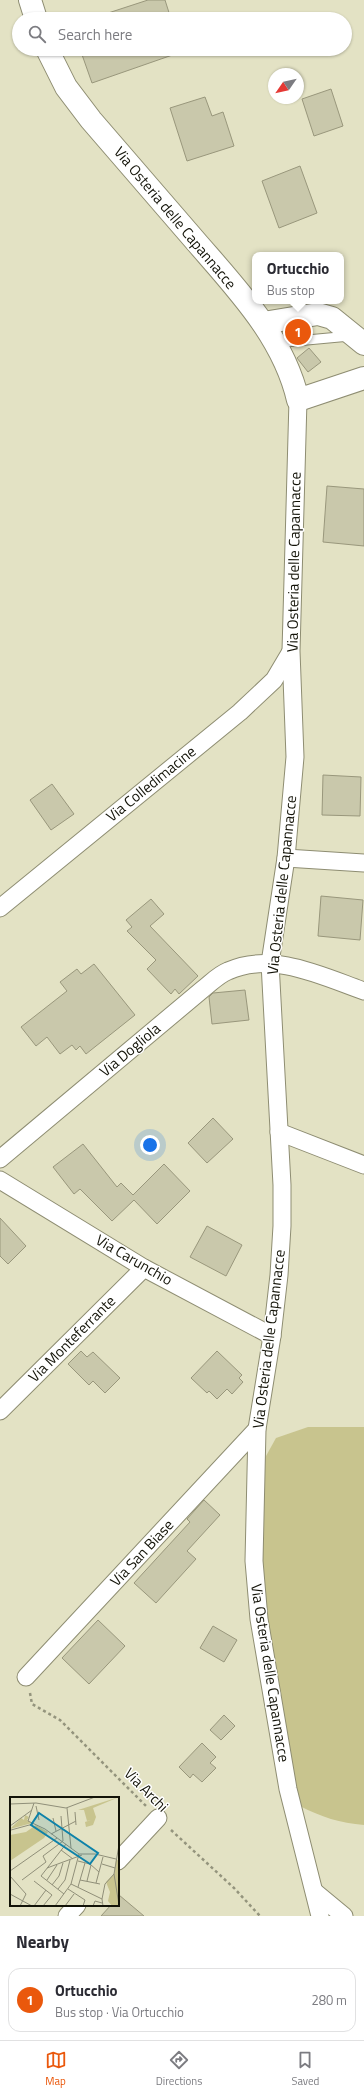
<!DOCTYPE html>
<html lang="en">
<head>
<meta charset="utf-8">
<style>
	:root { --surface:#fff; --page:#f7f7f7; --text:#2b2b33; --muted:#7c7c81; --line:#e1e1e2; --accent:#ea580c }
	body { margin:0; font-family:"Titillium Web",sans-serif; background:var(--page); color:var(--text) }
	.compass { position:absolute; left:268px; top:68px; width:36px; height:36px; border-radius:50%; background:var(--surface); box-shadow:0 1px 3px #0004; rotate:236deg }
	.you { position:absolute; left:150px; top:1145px; width:14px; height:14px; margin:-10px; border:3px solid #fff; border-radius:50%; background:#1a73e8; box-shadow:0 0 0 6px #1a73e833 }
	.badge { display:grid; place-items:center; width:26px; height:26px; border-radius:50%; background:var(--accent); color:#fff; font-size:13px; font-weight:700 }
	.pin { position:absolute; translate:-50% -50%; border:2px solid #fff; box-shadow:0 1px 4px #0006 }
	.popup { position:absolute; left:252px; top:252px; width:92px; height:52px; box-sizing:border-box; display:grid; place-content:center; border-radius:8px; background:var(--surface); filter:drop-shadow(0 1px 3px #0005); font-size:13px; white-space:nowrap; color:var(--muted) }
	.popup b { font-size:15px; color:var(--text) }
	.popup::after { content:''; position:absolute; left:50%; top:100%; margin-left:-8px; border:8px solid transparent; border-top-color:var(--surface) }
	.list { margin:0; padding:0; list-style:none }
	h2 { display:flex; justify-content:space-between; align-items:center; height:52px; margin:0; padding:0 16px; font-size:17px }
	h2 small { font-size:13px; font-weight:400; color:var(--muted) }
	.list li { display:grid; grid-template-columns:26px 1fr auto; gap:12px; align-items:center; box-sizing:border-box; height:64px; margin:0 8px 8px; padding:0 8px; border:1px solid var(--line); border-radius:12px }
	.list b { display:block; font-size:15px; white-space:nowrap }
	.list p { margin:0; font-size:13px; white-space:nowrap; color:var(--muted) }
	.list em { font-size:13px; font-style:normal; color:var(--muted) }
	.icon { flex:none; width:22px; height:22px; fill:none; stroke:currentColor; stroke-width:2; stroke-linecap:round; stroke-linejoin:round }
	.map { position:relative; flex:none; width:364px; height:1916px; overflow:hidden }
	.search { position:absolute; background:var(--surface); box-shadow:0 1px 3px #0004; left:12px; right:12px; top:12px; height:44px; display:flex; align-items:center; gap:10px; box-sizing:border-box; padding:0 14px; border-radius:22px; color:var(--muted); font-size:15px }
	.sheet { height:124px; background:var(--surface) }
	nav { display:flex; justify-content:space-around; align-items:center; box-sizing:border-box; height:56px; border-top:1px solid var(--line); background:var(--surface); font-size:11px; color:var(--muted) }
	nav a { display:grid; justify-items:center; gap:2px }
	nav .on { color:var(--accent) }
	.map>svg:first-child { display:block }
</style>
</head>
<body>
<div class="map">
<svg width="364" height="1916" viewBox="0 0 364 1916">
	<rect width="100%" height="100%" fill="#e3e2c4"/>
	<path fill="#c8c48e" d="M308 1427H364V1825C340 1823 321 1817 300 1806L259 1586 261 1465 276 1438Z"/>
	<g fill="#c9c8ab" stroke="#99977c">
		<path d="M148 0H165L171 19H100L99 16Z"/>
		<path d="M80 49H181V52L92 83Z"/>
		<path d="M331 89 343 126 314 136 302 99Z"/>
		<path d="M205 97 212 116 223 112 234 146 187 161 170 108Z"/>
		<path d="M300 166 317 213 279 228 262 181Z"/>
		<path d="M309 348 321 362 308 372 297 358Z"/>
		<path d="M327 486 364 489V546L323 542Z"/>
		<path d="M323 775 361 777 360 816 322 815Z"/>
		<path d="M52 784 74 814 51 830 30 800Z"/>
		<path d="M321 896 363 900 360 940 318 936Z"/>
		<path d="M151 899 164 914 150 926 198 976 179 994 175 989 171 994 147 969 156 960 127 931 132 927 126 920Z"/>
		<path d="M94 964 135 1015 86 1054 80 1046 76 1050 72 1045 60 1054 47 1037 36 1046 21 1027 67 991 60 982 77 969 81 974Z"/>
		<path d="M245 990 249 1020 212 1024 209 997 213 993Z"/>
		<path d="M213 1118 233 1139 207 1163 188 1143Z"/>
		<path d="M83 1144 117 1187 121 1183 133 1195 164 1164 190 1191 157 1224 134 1200 112 1221 80 1189 74 1194 53 1167Z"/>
		<path d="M0 1218 26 1246 8 1264 0 1256Z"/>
		<path d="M207 1226 242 1245 226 1276 190 1257Z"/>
		<path d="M81 1351 87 1357 93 1352 120 1378 105 1393 93 1381 89 1385 68 1364Z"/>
		<path d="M217 1351 242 1375 239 1378 243 1382 232 1394 227 1389 217 1399 209 1391 207 1393 191 1378Z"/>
		<path d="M204 1500 220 1515 187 1551 196 1559 156 1603 134 1583 190 1522 187 1519Z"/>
		<path d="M98 1620 125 1646 89 1684 62 1658Z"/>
		<path d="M213 1626 237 1640 224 1662 200 1648Z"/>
		<path d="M224 1715 235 1726 221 1740 210 1730Z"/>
		<path d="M202 1743 216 1757 210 1763 216 1768 202 1782 193 1774 190 1778 179 1767Z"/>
		<path d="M119 1895 144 1916H101L111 1905H118Z"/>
	</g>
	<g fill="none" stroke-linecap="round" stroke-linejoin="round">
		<defs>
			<path id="service" d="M275 343 350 336"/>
			<g id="minor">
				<path d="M298 400 291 651 295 757 286 858 270 963 282 1185V1226L279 1275 272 1336 257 1429 254 1561 259 1619 288 1789 320 1916"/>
				<path d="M286 858 364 863"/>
				<path d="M0 908 240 712 274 680 290 653"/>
				<path d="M279 1132 364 1165"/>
				<path d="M0 1159 203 989C211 983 218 975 228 971 272 951 322 976 364 991"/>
				<path d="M0 1180 144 1268 272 1336"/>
				<path d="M0 1411 144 1268"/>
				<path d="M26 1677 257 1429"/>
				<path d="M118 1861 158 1818"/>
				<path d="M315 1892 344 1916"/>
				<path d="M67 1916 77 1905"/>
			</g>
			<g id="tertiary">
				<path d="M30 0 36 19"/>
				<path d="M47 49 66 87 91 120C125 159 158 198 192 237 234 286 283 335 298 400L364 378"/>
				<path d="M263 323 318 314 332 318 364 344"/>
			</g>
		</defs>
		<use href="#service" stroke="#8e8d72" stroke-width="11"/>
		<use href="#minor" stroke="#8e8d72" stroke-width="19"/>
		<use href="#tertiary" stroke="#8e8d72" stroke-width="24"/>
		<g stroke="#94947d" stroke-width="2.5" stroke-dasharray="3 3" stroke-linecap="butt">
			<path d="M30 1693 32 1704 60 1720 146 1806"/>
			<path d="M171 1830 234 1888 260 1916"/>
		</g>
		<use href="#service" stroke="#fff" stroke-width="9"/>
		<use href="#minor" stroke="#fff" stroke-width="17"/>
		<use href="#tertiary" stroke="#fff" stroke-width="22"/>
	</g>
	<g text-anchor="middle" stroke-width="3" stroke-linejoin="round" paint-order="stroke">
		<g font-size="15" fill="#131308" stroke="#fff">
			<text transform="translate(175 218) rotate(50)" y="5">Via Osteria delle Capannacce</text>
			<text transform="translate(294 562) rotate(-89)" y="5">Via Osteria delle Capannacce</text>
			<text transform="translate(151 784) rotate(-39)" y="5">Via Colledimacine</text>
			<text transform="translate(282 885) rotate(-84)" y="5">Via Osteria delle Capannacce</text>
			<text transform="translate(130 1050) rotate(-40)" y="5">Via Dogliola</text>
			<text transform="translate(134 1260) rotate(30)" y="5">Via Carunchio</text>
			<text transform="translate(72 1339) rotate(-45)" y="5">Via Monteferrante</text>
			<text transform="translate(269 1339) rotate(-83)" y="5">Via Osteria delle Capannacce</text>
			<text transform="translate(142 1553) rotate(-47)" y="5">Via San Biase</text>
			<text transform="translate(270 1673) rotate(81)" y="5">Via Osteria delle Capannacce</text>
			<text transform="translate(146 1790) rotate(45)" y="5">Via Archi</text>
		</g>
	</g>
	<g transform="translate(10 1797)">
		<rect width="109" height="109" fill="#e3e2c4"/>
		<path d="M109 0 83 11 86 20 83 28 76 30 75 25 81 23 77 24 74 13H68ZM15 18 19 20 17 23 22 26 0 32 11 21 14 23ZM26 28 38 35 34 41 0 64V38L16 35ZM106 62 109 64V109H102L98 104 100 95 96 85 104 77Z" fill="#c8c48e"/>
		<path fill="none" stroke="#908f79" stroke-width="1" d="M24 6 18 24 35 32 69 57H85L106 62M0 7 26 6 56 11 85 0M26 9 29 23M57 11 61 51M65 15 66 28M43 21 46 34M0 29 22 13M1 33 23 27M41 37 66 24M109 48 104 77 109 108M51 53 63 62M68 64 80 67 89 75M92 67 105 71M37 71 72 58M0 74 47 41M109 74V90M0 79 16 97 10 109M12 83 36 65 33 59 53 44 51 19M37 83 47 68M70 83 90 87M24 84 42 98 33 109M77 84 81 68M86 86 93 60M61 87 92 102M42 88 49 79 53 66M68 90 75 66M48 92 55 83 60 63M58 92 75 103 73 109M0 97 22 109M54 97 31 79 56 47M24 109 36 93M45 109 61 87 69 57M55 109 64 97M83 109 85 104 92 106M93 109 92 102 95 87 104 77"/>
		<path fill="#0e82a9" fill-opacity="0.15" stroke="#0e82a9" stroke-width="2" d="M29 16 88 56 80 67 21 28Z"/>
		<rect width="109" height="109" fill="none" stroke="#131308" stroke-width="2"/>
	</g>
</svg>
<svg class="compass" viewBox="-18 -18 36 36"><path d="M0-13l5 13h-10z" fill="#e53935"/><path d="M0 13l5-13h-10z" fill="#7c7c81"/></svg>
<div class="you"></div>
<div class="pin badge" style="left:298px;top:332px">1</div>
<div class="popup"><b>Ortucchio</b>Bus stop</div>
<div class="search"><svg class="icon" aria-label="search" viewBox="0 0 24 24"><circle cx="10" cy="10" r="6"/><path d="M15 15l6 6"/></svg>Search here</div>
</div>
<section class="sheet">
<h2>Nearby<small></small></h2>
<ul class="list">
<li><span class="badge">1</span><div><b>Ortucchio</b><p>Bus stop · Via Ortucchio</p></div><em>280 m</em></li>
</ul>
</section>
<nav>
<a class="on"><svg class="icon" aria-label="map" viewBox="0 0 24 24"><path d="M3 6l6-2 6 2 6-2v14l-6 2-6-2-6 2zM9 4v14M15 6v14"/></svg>Map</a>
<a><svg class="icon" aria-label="directions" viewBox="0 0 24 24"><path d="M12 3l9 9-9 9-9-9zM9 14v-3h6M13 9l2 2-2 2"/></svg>Directions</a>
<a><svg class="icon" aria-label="saved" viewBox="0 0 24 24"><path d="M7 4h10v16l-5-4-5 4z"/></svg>Saved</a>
</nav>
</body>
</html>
